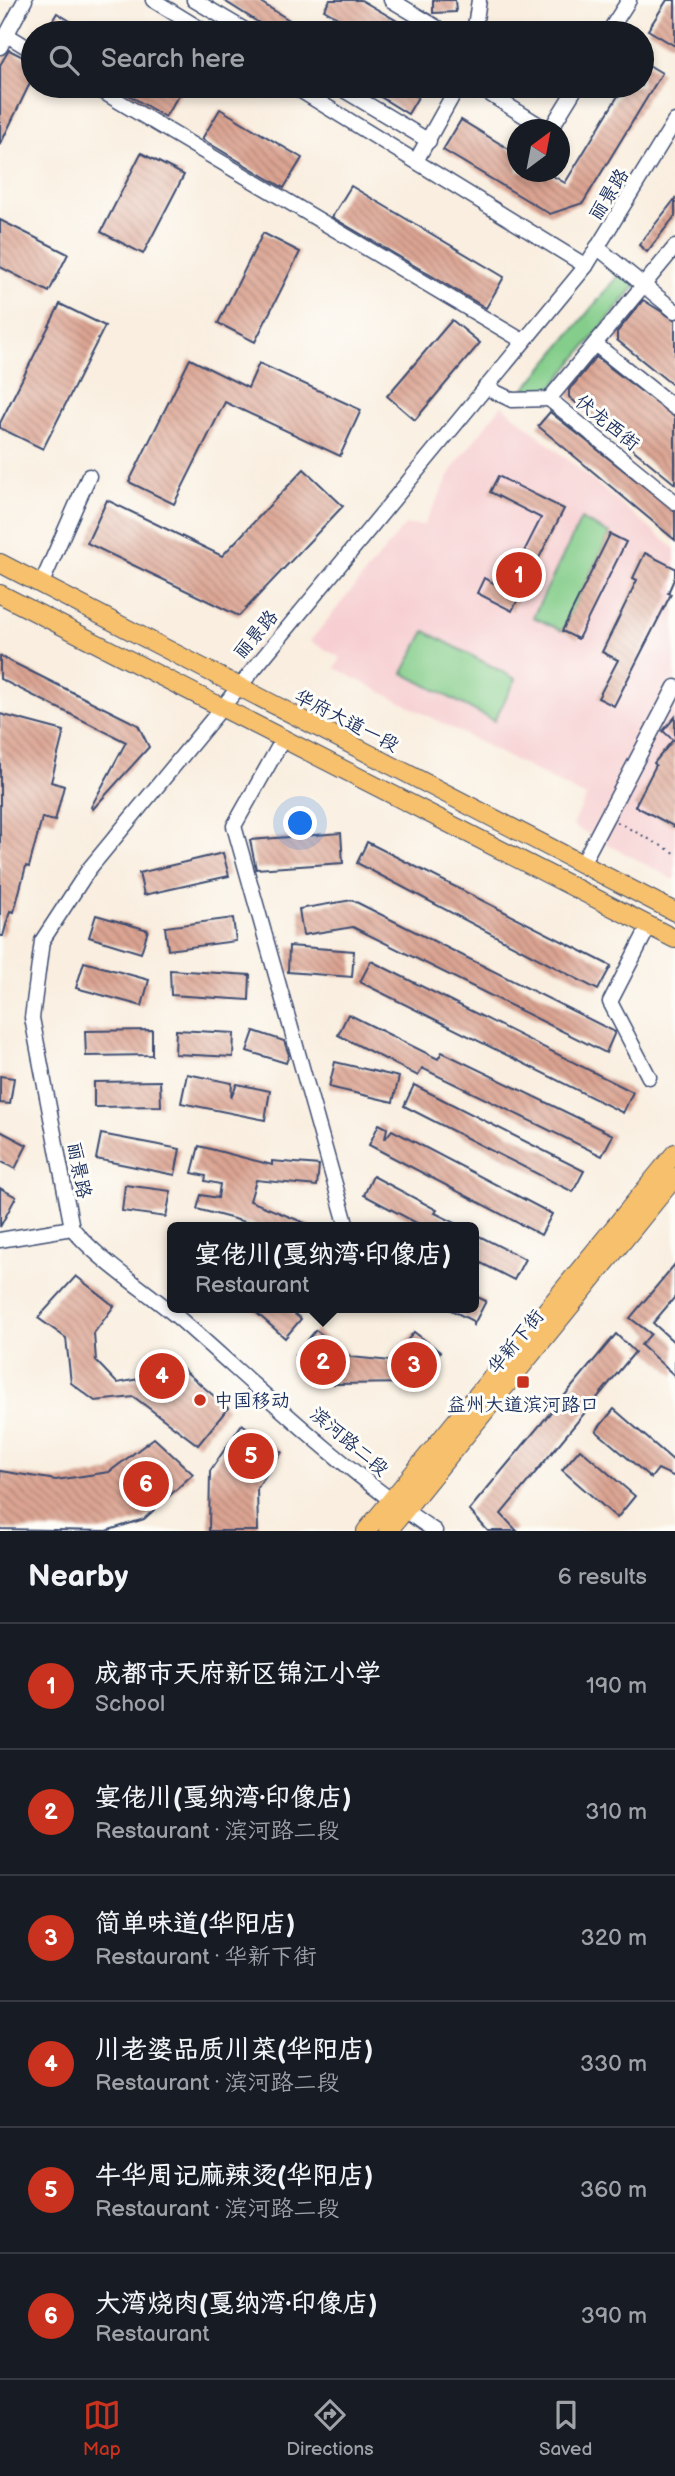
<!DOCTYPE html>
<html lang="en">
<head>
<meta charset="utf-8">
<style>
	:root { --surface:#171b24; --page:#20242c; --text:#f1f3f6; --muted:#9ea1a6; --line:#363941; --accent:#c8321e }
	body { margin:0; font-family:"Balsamiq Sans","LXGW WenKai TC",sans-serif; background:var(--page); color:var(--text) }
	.compass { position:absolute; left:507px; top:119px; width:63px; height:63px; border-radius:50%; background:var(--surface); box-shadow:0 4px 10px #0003; rotate:32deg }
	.you { position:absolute; left:301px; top:824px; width:24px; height:24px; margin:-18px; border:5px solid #fff; border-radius:50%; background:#1a73e8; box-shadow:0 0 0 10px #1a73e833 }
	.badge { display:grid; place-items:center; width:46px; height:46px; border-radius:50%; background:var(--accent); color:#fff; font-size:23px; font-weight:700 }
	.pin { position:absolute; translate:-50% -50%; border:4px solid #fff; box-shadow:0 2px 7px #0006 }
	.popup { position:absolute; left:167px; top:1222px; width:312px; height:91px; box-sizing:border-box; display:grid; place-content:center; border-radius:10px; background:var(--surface); filter:drop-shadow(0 2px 5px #0005); font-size:23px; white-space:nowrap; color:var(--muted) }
	.popup b { font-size:26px; color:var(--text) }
	.popup::after { content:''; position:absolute; left:50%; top:100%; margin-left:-14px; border:14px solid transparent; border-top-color:var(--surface) }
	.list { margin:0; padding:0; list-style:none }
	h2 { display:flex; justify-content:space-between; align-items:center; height:91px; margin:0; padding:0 28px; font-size:30px }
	h2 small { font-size:23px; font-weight:400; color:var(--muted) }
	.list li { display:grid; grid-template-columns:46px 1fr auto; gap:21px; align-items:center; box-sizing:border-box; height:126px; padding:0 28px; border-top:2px solid var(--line) }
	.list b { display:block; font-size:26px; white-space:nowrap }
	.list p { margin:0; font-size:23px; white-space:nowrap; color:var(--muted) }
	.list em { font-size:23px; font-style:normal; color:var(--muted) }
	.icon { flex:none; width:38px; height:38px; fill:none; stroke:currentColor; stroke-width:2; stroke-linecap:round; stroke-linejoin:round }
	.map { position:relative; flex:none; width:675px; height:1531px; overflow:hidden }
	.search { position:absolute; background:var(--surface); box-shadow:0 4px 10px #0003; left:21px; right:21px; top:21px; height:77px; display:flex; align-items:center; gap:18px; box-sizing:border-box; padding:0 24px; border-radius:38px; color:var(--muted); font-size:26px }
	.sheet { height:847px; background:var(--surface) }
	nav { display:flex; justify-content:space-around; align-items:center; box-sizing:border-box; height:98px; border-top:2px solid var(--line); background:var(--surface); font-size:19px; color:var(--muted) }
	nav a { display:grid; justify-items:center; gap:4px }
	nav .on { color:var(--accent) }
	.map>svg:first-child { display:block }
</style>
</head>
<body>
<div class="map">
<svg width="675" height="1531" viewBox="0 0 675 1531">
	<defs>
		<pattern id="building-back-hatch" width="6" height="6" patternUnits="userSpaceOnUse" patternTransform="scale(1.75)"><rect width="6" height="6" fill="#dca492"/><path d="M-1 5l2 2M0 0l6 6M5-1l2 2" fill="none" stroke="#b2867a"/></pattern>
	</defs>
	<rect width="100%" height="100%" fill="#fdfcf7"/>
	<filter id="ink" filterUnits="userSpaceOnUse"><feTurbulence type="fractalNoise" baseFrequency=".0143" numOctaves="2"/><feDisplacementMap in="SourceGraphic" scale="14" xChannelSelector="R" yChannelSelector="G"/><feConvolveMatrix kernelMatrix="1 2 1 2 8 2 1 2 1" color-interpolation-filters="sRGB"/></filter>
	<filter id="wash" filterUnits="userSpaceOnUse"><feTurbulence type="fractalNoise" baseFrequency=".00686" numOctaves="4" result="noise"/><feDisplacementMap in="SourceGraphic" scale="28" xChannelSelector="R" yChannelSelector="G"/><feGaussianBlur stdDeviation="1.57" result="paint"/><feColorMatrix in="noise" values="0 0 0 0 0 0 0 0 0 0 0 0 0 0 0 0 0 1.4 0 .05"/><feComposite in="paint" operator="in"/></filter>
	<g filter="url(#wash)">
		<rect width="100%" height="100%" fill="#f9eedf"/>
		<path fill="#f7cfd2" d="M502 405 675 549V880L573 826 586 797 335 668 341 658 310 641 405 525H424L455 465Z"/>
		<g fill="#84cd8a" stroke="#507e74" stroke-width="2">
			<path d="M621 272 636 285 546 395H520Z"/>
			<path d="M581 519 610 534 562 631 533 617Z"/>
			<path d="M425 631 516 679 494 721 403 673Z"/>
		</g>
		<g id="blocks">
			<g fill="url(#building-back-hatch)">
				<path d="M223 0H257L310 33H275Z"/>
				<path d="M330 0H361L418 33H364L324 10Z"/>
				<path d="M433 0H455L456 12 433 13Z"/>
				<path d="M667 0H675V46L648 30Z"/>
				<path d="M57 13 90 33H45Z"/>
				<path d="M9 50 33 62V77L0 145V65Z"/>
				<path d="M642 61 662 73 583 203 550 214 443 150 461 120 517 154V172H546L565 183 624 86H642Z"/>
				<path d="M114 86H175L182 90 165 117Z"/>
				<path d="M363 86H400L418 97 408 114Z"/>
				<path d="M220 109 302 158 284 188 202 139Z"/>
				<path d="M141 153 184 175 143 254 101 232Z"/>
				<path d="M351 186 504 277 486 308 332 217Z"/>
				<path d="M675 199V216L647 252 639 245Z"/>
				<path d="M0 220 68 254 49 292 0 267Z"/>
				<path d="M263 233 300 252 255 342 218 323Z"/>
				<path d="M643 300 675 320V387L617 340V332Z"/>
				<path d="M60 304 105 326 43 449 0 428V423Z"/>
				<path d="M452 320 480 343 415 420 387 396Z"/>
				<path d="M596 357 675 417V484L569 397V390Z"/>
				<path d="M190 359 248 388 259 363 361 410 340 456 225 402 174 504 129 482Z"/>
				<path d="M550 412 675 511V540L538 426Z"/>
				<path d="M304 469 343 506 239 616 87 543 107 500 222 556Z"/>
				<path d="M498 476 564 509 512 611 477 593 484 578 505 589 541 518 490 492Z"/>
				<path d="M610 534 626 542 578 639 562 631Z"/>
				<path d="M645 553 675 568V577L668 593 671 594 614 706 598 698 618 660 602 652 637 580 633 578Z"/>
				<path d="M0 656 138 725 149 747 93 809 91 807 126 742 0 679Z"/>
				<path d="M0 714 64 731 51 782 64 786 55 821 42 818 29 867 26 866 14 912 10 911 3 936H0Z"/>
				<path d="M675 717V827L635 806 656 765 654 763 673 740 663 731Z"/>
				<path d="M341 833 343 863 256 869 250 840Z"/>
				<path d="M367 842 611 966 598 990 357 863Z"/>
				<path d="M223 853 229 876 144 895 139 873Z"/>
				<path d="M352 900 615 1032 606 1053 353 927 303 935 299 909Z"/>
				<path d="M96 915 148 930 141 953 89 937Z"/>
				<path d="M233 918 236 941 168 950 165 927Z"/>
				<path d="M289 946 354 951 352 977 288 972Z"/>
				<path d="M371 961 633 1092 623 1113 360 982Z"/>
				<path d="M84 962 149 980 142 1006 76 988Z"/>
				<path d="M170 970 250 975 249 1000 171 995Z"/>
				<path d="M348 1014 438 1059 442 1052 613 1135 602 1156 422 1068 418 1076 338 1035Z"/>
				<path d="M152 1030V1055L86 1056 85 1031Z"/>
				<path d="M176 1030 234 1033 233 1057 175 1054Z"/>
				<path d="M254 1031 284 1041 289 1055 286 1063 247 1051Z"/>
				<path d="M335 1062 399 1077 393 1102 329 1087Z"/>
				<path d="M187 1074 232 1083 231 1098 237 1084 270 1091 265 1120 181 1103Z"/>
				<path d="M0 1076 14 1078 10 1104 0 1103Z"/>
				<path d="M160 1081 161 1106 94 1107V1082Z"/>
				<path d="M414 1085 584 1171 573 1192 404 1106Z"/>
				<path d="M379 1124 387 1128 385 1139 392 1130 552 1214 541 1235 369 1145Z"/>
				<path d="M0 1131 27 1145 15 1169 0 1161Z"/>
				<path d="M101 1134 180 1149 175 1175 96 1159Z"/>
				<path d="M199 1146 272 1165V1161L319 1165 317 1186 256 1180 250 1201 315 1227H264L197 1209 201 1195 218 1198 220 1184 205 1181 206 1176 192 1173Z"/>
				<path d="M373 1176 437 1210 435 1213 463 1227H424L364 1195Z"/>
				<path d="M125 1185 171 1191 166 1217 122 1211Z"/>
				<path d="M0 1188 16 1197 0 1227Z"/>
				<path d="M473 1233 525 1259 514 1280 473 1259Z"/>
				<path d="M675 1264V1297L653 1323 675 1343V1376L641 1345 651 1334 630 1318Z"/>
				<path d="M76 1276 114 1306 94 1333 96 1361 117 1383 139 1379 164 1353 228 1408 198 1445 134 1397 95 1401 71 1383 66 1338 38 1318Z"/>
				<path d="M473 1295 486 1301 473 1326V1321L447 1308H473Z"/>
				<path d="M251 1308H287L301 1319 285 1338Z"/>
				<path d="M316 1330 351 1357 391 1361 414 1332 440 1352 416 1383 332 1384 295 1355Z"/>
				<path d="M616 1334 635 1352 501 1514 517 1531H488L469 1510Z"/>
				<path d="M614 1409 675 1462V1477L658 1469 651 1478 596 1431Z"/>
				<path d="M242 1424 282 1452 257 1488 258 1531H209L210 1471Z"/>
				<path d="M154 1438 193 1474 144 1519 106 1531 0 1529V1471L56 1480 109 1472Z"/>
				<path d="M580 1449 635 1496 617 1518 562 1470Z"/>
			</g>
		</g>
	</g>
	<g filter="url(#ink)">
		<use href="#blocks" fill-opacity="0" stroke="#3c4c71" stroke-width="2"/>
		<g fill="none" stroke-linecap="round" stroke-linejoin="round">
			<defs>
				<g id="minor">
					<path d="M153 0 207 33"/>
					<path d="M194 0 250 33"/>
					<path d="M391 0 446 33"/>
					<path d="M474 33 479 0"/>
					<path d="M608 33 629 0"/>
					<path d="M7 35 33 51"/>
					<path d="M0 47 25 0"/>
					<path d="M93 86 523 341"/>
					<path d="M293 86 586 266"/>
					<path d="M337 86 429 141"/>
					<path d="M477 86 547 130"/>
					<path d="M550 130 577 86"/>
					<path d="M416 161 458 86"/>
					<path d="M597 247 675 311"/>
					<path d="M595 344 675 408"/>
					<path d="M485 387 512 400 549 399 675 247"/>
					<path d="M549 399 675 502"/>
					<path d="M41 585 89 476"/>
					<path d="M283 739 234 826 347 1227"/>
					<path d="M582 864 675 687"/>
					<path d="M649 1077 610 1002 649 926"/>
					<path d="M72 1228 32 1018 42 941 89 869 586 266 675 121"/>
					<path d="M0 1240 72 1228C99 1261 147 1291 181 1320 263 1392 344 1471 435 1531"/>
				</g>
				<g id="major">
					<path d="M0 563 675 912"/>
					<path d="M0 594 675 939"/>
					<path d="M366 1531 675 1153"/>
					<path d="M388 1531 675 1177"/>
				</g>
			</defs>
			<use href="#minor" stroke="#3c4c71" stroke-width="17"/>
			<use href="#major" stroke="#3c4c71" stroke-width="20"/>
			<path stroke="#3c4c71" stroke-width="2" stroke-dasharray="2 5" stroke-linecap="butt" d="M617 822 675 853"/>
			<use href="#minor" stroke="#fff" stroke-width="14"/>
			<use href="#major" stroke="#f7c06c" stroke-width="18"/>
		</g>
	</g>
	<g fill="#c8321e" stroke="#fdfcf7" stroke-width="2.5">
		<rect x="516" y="1375" width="14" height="14" rx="3.5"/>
		<circle cx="200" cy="1400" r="7"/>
	</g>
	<g text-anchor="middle" stroke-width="6" stroke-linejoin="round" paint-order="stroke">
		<g font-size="19" fill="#1b2f5e" stroke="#fdfcf7">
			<text transform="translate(608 194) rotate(-58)" y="7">丽景路</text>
			<text transform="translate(608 422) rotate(39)" y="7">伏龙西街</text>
			<text transform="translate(255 634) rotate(-50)" y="7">丽景路</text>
			<text transform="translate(347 720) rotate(27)" y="7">华府大道一段</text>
			<text transform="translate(80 1170) rotate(79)" y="7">丽景路</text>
			<text transform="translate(515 1341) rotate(-51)" y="7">华新下街</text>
			<text transform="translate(350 1441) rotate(40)" y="7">滨河路二段</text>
		</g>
		<g font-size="19" fill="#1b2f5e" stroke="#fdfcf7" text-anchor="start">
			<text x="214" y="1407">中国移动</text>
			<text x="523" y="1411" text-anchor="middle">益州大道滨河路口</text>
		</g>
	</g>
</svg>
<svg class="compass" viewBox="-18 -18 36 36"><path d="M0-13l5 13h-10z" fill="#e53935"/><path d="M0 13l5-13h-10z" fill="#9ea1a6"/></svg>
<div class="you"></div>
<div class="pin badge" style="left:519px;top:575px">1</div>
<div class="pin badge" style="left:323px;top:1362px">2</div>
<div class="popup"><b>宴佬川(戛纳湾·印像店)</b>Restaurant</div>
<div class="pin badge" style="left:414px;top:1365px">3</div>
<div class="pin badge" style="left:162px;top:1376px">4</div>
<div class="pin badge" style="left:251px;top:1456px">5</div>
<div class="pin badge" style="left:146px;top:1484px">6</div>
<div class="search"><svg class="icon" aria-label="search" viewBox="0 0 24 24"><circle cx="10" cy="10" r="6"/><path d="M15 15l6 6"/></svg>Search here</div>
</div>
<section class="sheet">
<h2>Nearby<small>6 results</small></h2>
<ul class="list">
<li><span class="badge">1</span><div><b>成都市天府新区锦江小学</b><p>School</p></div><em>190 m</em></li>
<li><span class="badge">2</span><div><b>宴佬川(戛纳湾·印像店)</b><p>Restaurant · 滨河路二段</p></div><em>310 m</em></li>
<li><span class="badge">3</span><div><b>简单味道(华阳店)</b><p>Restaurant · 华新下街</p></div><em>320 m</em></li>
<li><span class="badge">4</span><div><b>川老婆品质川菜(华阳店)</b><p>Restaurant · 滨河路二段</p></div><em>330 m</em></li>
<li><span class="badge">5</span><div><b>牛华周记麻辣烫(华阳店)</b><p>Restaurant · 滨河路二段</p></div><em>360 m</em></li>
<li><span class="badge">6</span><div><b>大湾烧肉(戛纳湾·印像店)</b><p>Restaurant</p></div><em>390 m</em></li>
</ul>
</section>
<nav>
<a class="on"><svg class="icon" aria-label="map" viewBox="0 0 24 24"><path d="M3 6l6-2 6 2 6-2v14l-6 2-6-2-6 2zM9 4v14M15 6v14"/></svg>Map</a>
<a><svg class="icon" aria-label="directions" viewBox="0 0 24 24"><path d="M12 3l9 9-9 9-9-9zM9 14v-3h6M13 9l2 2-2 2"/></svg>Directions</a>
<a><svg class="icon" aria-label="saved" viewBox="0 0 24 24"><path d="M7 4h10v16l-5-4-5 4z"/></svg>Saved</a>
</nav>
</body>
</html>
